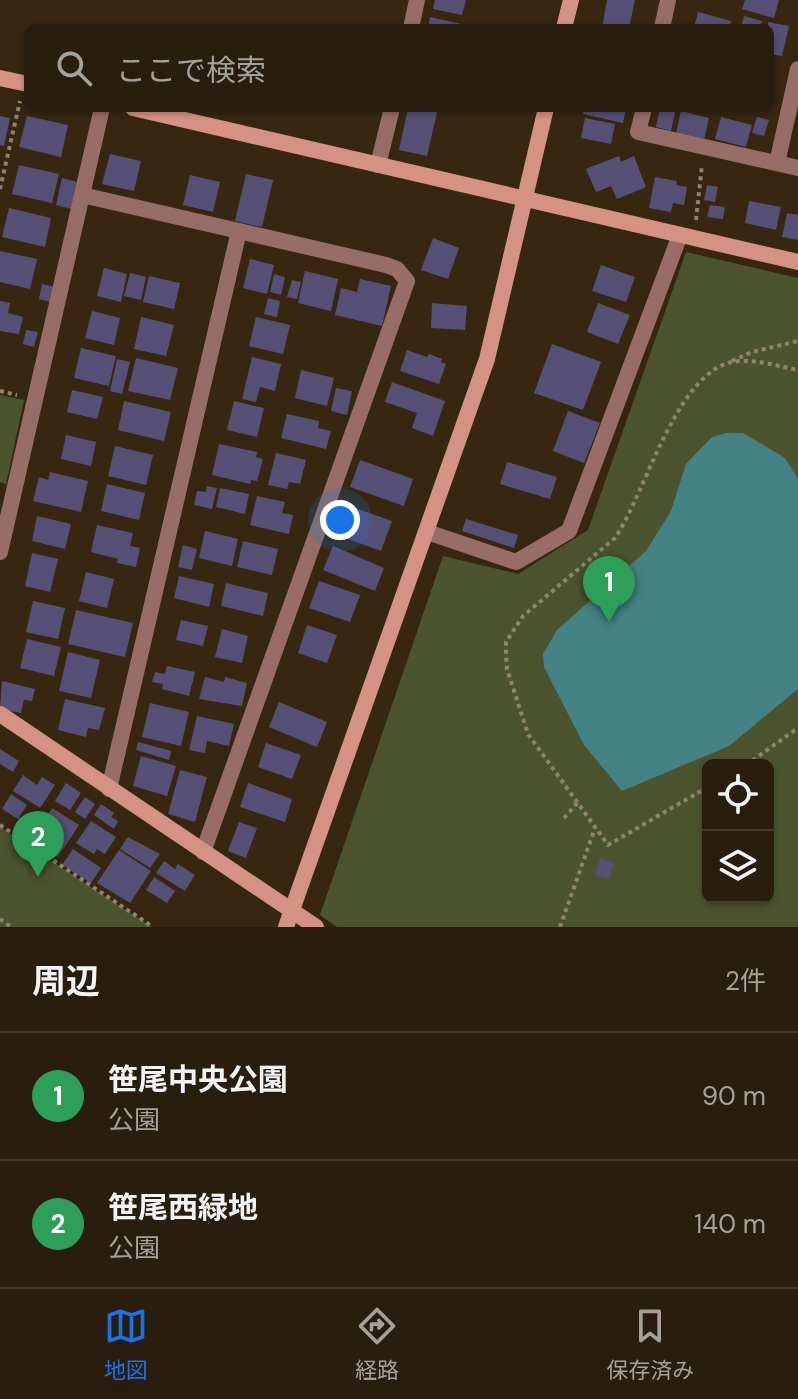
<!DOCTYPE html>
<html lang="ja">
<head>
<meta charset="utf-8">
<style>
	:root { --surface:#291d0d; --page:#352a1b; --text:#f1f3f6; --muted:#a5a29d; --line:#453b2e; --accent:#1a73e8 }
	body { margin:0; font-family:"DM Sans","Noto Sans JP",sans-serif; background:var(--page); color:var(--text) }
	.controls { position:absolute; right:24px; bottom:24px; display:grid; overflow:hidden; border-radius:12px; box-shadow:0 2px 6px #0004 }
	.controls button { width:72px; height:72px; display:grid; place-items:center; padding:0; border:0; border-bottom:2px solid var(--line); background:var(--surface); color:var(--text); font:40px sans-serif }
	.you { position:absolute; left:340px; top:520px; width:28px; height:28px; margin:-20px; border:6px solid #fff; border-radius:50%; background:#1a73e8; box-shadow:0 0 0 12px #1a73e833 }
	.badge { display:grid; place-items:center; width:52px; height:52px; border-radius:50%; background:var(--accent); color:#fff; font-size:26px; font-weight:700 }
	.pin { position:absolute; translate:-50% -66px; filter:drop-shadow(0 2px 4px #0008) }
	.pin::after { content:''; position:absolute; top:42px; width:28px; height:24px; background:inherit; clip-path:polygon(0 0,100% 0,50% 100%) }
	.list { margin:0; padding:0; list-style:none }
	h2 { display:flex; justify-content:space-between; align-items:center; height:104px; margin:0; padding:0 32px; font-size:34px }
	h2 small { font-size:26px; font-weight:400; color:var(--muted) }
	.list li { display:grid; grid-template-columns:52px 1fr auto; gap:24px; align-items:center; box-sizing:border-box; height:128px; padding:0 32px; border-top:2px solid var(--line) }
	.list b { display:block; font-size:30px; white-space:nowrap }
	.list p { margin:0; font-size:26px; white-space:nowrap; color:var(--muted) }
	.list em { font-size:26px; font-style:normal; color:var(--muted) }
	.icon { flex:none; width:44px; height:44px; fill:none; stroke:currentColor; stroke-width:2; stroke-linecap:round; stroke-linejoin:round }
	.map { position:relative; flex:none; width:798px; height:927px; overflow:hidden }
	.search { position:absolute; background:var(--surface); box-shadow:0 2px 6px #0004; left:24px; right:24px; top:24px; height:88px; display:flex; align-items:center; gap:20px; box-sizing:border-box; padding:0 28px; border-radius:12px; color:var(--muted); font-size:30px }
	.sheet { height:360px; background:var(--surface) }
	nav { display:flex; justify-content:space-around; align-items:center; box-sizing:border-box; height:112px; border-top:2px solid var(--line); background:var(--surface); font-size:22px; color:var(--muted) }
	nav a { display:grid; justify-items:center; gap:4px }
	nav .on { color:var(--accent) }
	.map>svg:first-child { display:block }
</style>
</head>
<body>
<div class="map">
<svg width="798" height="927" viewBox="0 0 798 927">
	<rect width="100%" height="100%" fill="#372711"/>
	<g fill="#4b542e" fill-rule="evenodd">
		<path d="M686 252 798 278V927H337L320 915 443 556 518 574 588 530ZM708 765H768V897H708Z"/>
		<path d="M0 395 24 400 6 484 0 482Z"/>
		<path d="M0 827 152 927H0Z"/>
	</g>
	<path fill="#458285" d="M726 433H743L785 458 798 479V689L729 746 622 791 584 745 544 667 543 654 557 630 646 551 671 511 686 464 712 437Z"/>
	<g fill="#565077">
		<path d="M435 0H466L462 15 433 9Z"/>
		<path d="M607 0H635L629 28H602Z"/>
		<path d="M745 0H779L774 18 742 9Z"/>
		<path d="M698 12 731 21 729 28H694Z"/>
		<path d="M744 16 762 21 760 28H741Z"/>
		<path d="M430 17 461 24 460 28H428Z"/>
		<path d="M768 22 789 26 782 56 770 54Z"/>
		<path d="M408 108H438L427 156 399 150Z"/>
		<path d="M584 108H626L623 123 583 114Z"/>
		<path d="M660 108H676L671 131 656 127Z"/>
		<path d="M681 111 709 118 704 140 676 134Z"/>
		<path d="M0 116 10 118 4 146 0 145Z"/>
		<path d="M27 116 68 125 61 157 19 147Z"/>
		<path d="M721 117 752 125 746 147 715 139Z"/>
		<path d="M757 117 769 120 764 136 752 133Z"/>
		<path d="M585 118 615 124 611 144 581 138Z"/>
		<path d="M110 154 141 161 134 191 102 184Z"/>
		<path d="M619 156 621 162 634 156 646 187 617 199 611 186 596 192 586 169Z"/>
		<path d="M19 165 59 174 52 203 12 194Z"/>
		<path d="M246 174 273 180 262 227 235 221Z"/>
		<path d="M190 175 220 182 213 212 183 205Z"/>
		<path d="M655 177 677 181 676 185 687 187 684 205 673 203 671 212 649 208Z"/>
		<path d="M62 178 77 182 71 209 56 205Z"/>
		<path d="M707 185 718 187 715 202 704 200Z"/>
		<path d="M749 201 781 207 776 230 745 223Z"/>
		<path d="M710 205 725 207 723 219 707 217Z"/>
		<path d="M9 208 51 218 45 247 2 237Z"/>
		<path d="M787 213 798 215V240L782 237Z"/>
		<path d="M433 238 459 248 448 279 421 270Z"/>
		<path d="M0 251 37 259 30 289 0 282Z"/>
		<path d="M250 259 274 265 267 294 243 288Z"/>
		<path d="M601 265 635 277 626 302 592 291Z"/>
		<path d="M104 268 127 274 121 302 97 296Z"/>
		<path d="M305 271 338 279 331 311 298 303Z"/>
		<path d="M130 273 146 277 141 300 124 296Z"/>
		<path d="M274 274 285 277 281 295 270 292Z"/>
		<path d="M149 276 180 283 174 309 143 302Z"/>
		<path d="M360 279 391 286 382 326 335 315 341 288 357 292Z"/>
		<path d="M292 280 301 282 297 299 287 297Z"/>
		<path d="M42 284 55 287 51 302 39 299Z"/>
		<path d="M268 298 280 301 277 317 264 314Z"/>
		<path d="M0 301 10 303 8 313 23 317 19 334 0 331Z"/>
		<path d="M432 303 467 306 465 330 431 328Z"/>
		<path d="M598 303 630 315 618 344 587 332Z"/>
		<path d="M92 311 120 318 114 345 85 338Z"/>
		<path d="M141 317 174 325 166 356 134 349Z"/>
		<path d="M256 317 290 325 283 354 249 346Z"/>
		<path d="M26 330 38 332 34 347 23 344Z"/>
		<path d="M552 344 601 362 583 410 534 393Z"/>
		<path d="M81 348 116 356 109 386 74 378Z"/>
		<path d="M407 350 427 357 429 354 442 359 441 362 446 364 439 384 400 371Z"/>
		<path d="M252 357 281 364 275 391 260 387 256 402 242 399Z"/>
		<path d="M136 358 178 368 170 400 128 391Z"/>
		<path d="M117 359 130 362 122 394 110 391Z"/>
		<path d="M301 370 334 378 327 406 295 398Z"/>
		<path d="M392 382 445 401 433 436 412 428 417 413 385 402Z"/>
		<path d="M336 388 352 391 347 415 331 411Z"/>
		<path d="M72 390 103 397 97 419 67 412Z"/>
		<path d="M124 401 171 412 164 441 118 430Z"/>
		<path d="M234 401 264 408 257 437 227 430Z"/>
		<path d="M568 411 600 423 584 463 553 451Z"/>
		<path d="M287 414 319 421 318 428 331 431 326 449 281 438Z"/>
		<path d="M66 435 96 442 91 466 61 459Z"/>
		<path d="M219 444 257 452 256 457 263 459 257 481 251 480 250 484 212 475Z"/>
		<path d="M115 446 153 455 146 485 108 476Z"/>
		<path d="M276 453 306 460 300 484 289 482 287 489 268 485Z"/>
		<path d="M360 460 413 479 404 506 350 487Z"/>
		<path d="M507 462 557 477 550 499 500 484Z"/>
		<path d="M50 472 88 481 81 512 33 501 39 477 48 480Z"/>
		<path d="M107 484 145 493 139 520 101 511Z"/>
		<path d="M207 486 217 488 212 509 194 505 197 491 206 492Z"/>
		<path d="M220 488 249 494 245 514 216 507Z"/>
		<path d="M257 496 285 502 282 513 293 515 289 534 250 525Z"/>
		<path d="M355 508 392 521 381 551 345 538Z"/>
		<path d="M37 516 71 524 65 549 32 541Z"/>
		<path d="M466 519 518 535 514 548 462 531Z"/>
		<path d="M97 525 133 533 130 546 140 548 136 567 117 563 118 559 91 552Z"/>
		<path d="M205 531 238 539 232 566 199 558Z"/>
		<path d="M243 541 278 549 272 575 237 567Z"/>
		<path d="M183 545 197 549 192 570 178 567Z"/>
		<path d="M333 546 384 568 375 591 323 570Z"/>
		<path d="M32 553 58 559 50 592 25 586Z"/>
		<path d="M86 572 114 579 107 608 79 601Z"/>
		<path d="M179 576 214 584 209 607 174 598Z"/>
		<path d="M319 581 360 595 350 622 309 608Z"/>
		<path d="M226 583 268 593 263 616 221 606Z"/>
		<path d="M33 601 65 608 58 639 26 632Z"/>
		<path d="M76 610 133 623 125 657 68 644Z"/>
		<path d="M181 620 208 626 203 646 176 640Z"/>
		<path d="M307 625 337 635 327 663 298 653Z"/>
		<path d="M222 629 248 636 242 663 215 657Z"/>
		<path d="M27 639 61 647 54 676 20 668Z"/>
		<path d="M68 652 100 660 91 698 59 691Z"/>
		<path d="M167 666 195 672 189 696 162 689 163 684 152 682 155 672 165 674Z"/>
		<path d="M205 677 224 682 225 677 247 683 242 706 199 699Z"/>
		<path d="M2 681 35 689 32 701 24 700 21 713 0 709Z"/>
		<path d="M65 699 105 708 99 730 88 728 86 737 58 730Z"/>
		<path d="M279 702 327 722 317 747 269 727Z"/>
		<path d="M150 703 189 712 181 746 142 737Z"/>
		<path d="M197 716 234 724 229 746 207 741 205 753 189 750Z"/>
		<path d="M138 742 171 751 169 760 136 750Z"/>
		<path d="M266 743 301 755 292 779 258 767Z"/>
		<path d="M0 749 19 761 13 772 0 764Z"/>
		<path d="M141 756 176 766 167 796 133 786Z"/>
		<path d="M180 770 207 777 195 822 168 814Z"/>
		<path d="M23 775 37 785 42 777 55 785 40 808 13 791Z"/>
		<path d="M66 783 81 793 70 810 55 801Z"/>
		<path d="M248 783 292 799 285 822 240 807Z"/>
		<path d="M11 794 27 805 18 819 2 809Z"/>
		<path d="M85 797 95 804 85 819 75 812Z"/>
		<path d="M101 804 114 813 111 817 118 821 114 829 94 815Z"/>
		<path d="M52 808 79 825 58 857 32 840Z"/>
		<path d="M91 821 116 837 105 854 97 849 94 854 76 843Z"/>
		<path d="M239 822 257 828 246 858 228 851Z"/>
		<path d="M128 837 160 854 150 868 120 849Z"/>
		<path d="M73 849 101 868 91 883 62 865Z"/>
		<path d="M119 850 151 871 130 903 97 883Z"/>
		<path d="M600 858 614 863 609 879 595 875Z"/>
		<path d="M164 861 175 869 178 864 195 875 185 891 156 873Z"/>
		<path d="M154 877 175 891 167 903 146 890Z"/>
	</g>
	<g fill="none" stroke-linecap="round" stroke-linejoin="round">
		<g stroke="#908372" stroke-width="4" stroke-dasharray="4 4" stroke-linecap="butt">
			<path d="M0 189 20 101"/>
			<path d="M696 220 702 165"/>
			<path d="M732 361 752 352 798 341"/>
			<path d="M0 391 17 395"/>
			<path d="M746 765 798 728"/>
			<path d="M708 787 608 845 528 734 507 669 506 655V642L523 616 615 538C645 494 673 384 725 364 746 356 777 366 798 370"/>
			<path d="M564 818 578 802"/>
			<path d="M0 825 153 927"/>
			<path d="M0 919 11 927"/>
			<path d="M560 927 595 828"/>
		</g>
		<g stroke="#976d65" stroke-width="16">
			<path d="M411 28 417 0"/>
			<path d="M662 28 668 0"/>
			<path d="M102 108 82 195 239 231 109 789"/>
			<path d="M644 108 638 132 798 168"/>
			<path d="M777 163 798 69"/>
			<path d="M378 165 392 108"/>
			<path d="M427 532 516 562 569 531 680 235"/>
			<path d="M0 552 82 195"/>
			<path d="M203 852 407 281 397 269 386 265 239 231"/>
		</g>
		<g stroke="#d49284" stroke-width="16">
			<path d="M564 28 571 0"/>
			<path d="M0 78 28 84"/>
			<path d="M133 108 798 262"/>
			<path d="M0 714 316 927"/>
			<path d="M286 927 487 359 546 108"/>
		</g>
	</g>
</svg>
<div class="controls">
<button><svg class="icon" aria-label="locate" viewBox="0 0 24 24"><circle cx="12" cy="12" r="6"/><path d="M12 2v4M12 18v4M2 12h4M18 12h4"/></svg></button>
<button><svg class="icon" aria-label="layers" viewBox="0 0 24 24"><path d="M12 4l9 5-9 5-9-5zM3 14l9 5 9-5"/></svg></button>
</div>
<div class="you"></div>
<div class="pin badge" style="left:609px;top:622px;background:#2e9e5b">1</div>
<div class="pin badge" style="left:38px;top:877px;background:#2e9e5b">2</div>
<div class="search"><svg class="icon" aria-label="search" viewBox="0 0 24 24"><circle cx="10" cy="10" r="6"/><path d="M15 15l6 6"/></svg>ここで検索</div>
</div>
<section class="sheet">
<h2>周辺<small>2件</small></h2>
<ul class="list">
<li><span class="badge" style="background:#2e9e5b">1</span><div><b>笹尾中央公園</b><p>公園</p></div><em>90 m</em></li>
<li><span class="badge" style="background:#2e9e5b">2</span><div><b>笹尾西緑地</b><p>公園</p></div><em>140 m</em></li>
</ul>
</section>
<nav>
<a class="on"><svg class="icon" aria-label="map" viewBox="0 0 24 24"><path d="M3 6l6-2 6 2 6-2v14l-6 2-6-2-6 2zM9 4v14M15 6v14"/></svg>地図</a>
<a><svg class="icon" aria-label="directions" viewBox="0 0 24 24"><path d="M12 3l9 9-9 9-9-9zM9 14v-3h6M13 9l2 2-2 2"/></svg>経路</a>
<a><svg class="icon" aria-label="saved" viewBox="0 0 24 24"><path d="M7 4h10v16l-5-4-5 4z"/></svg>保存済み</a>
</nav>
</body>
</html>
